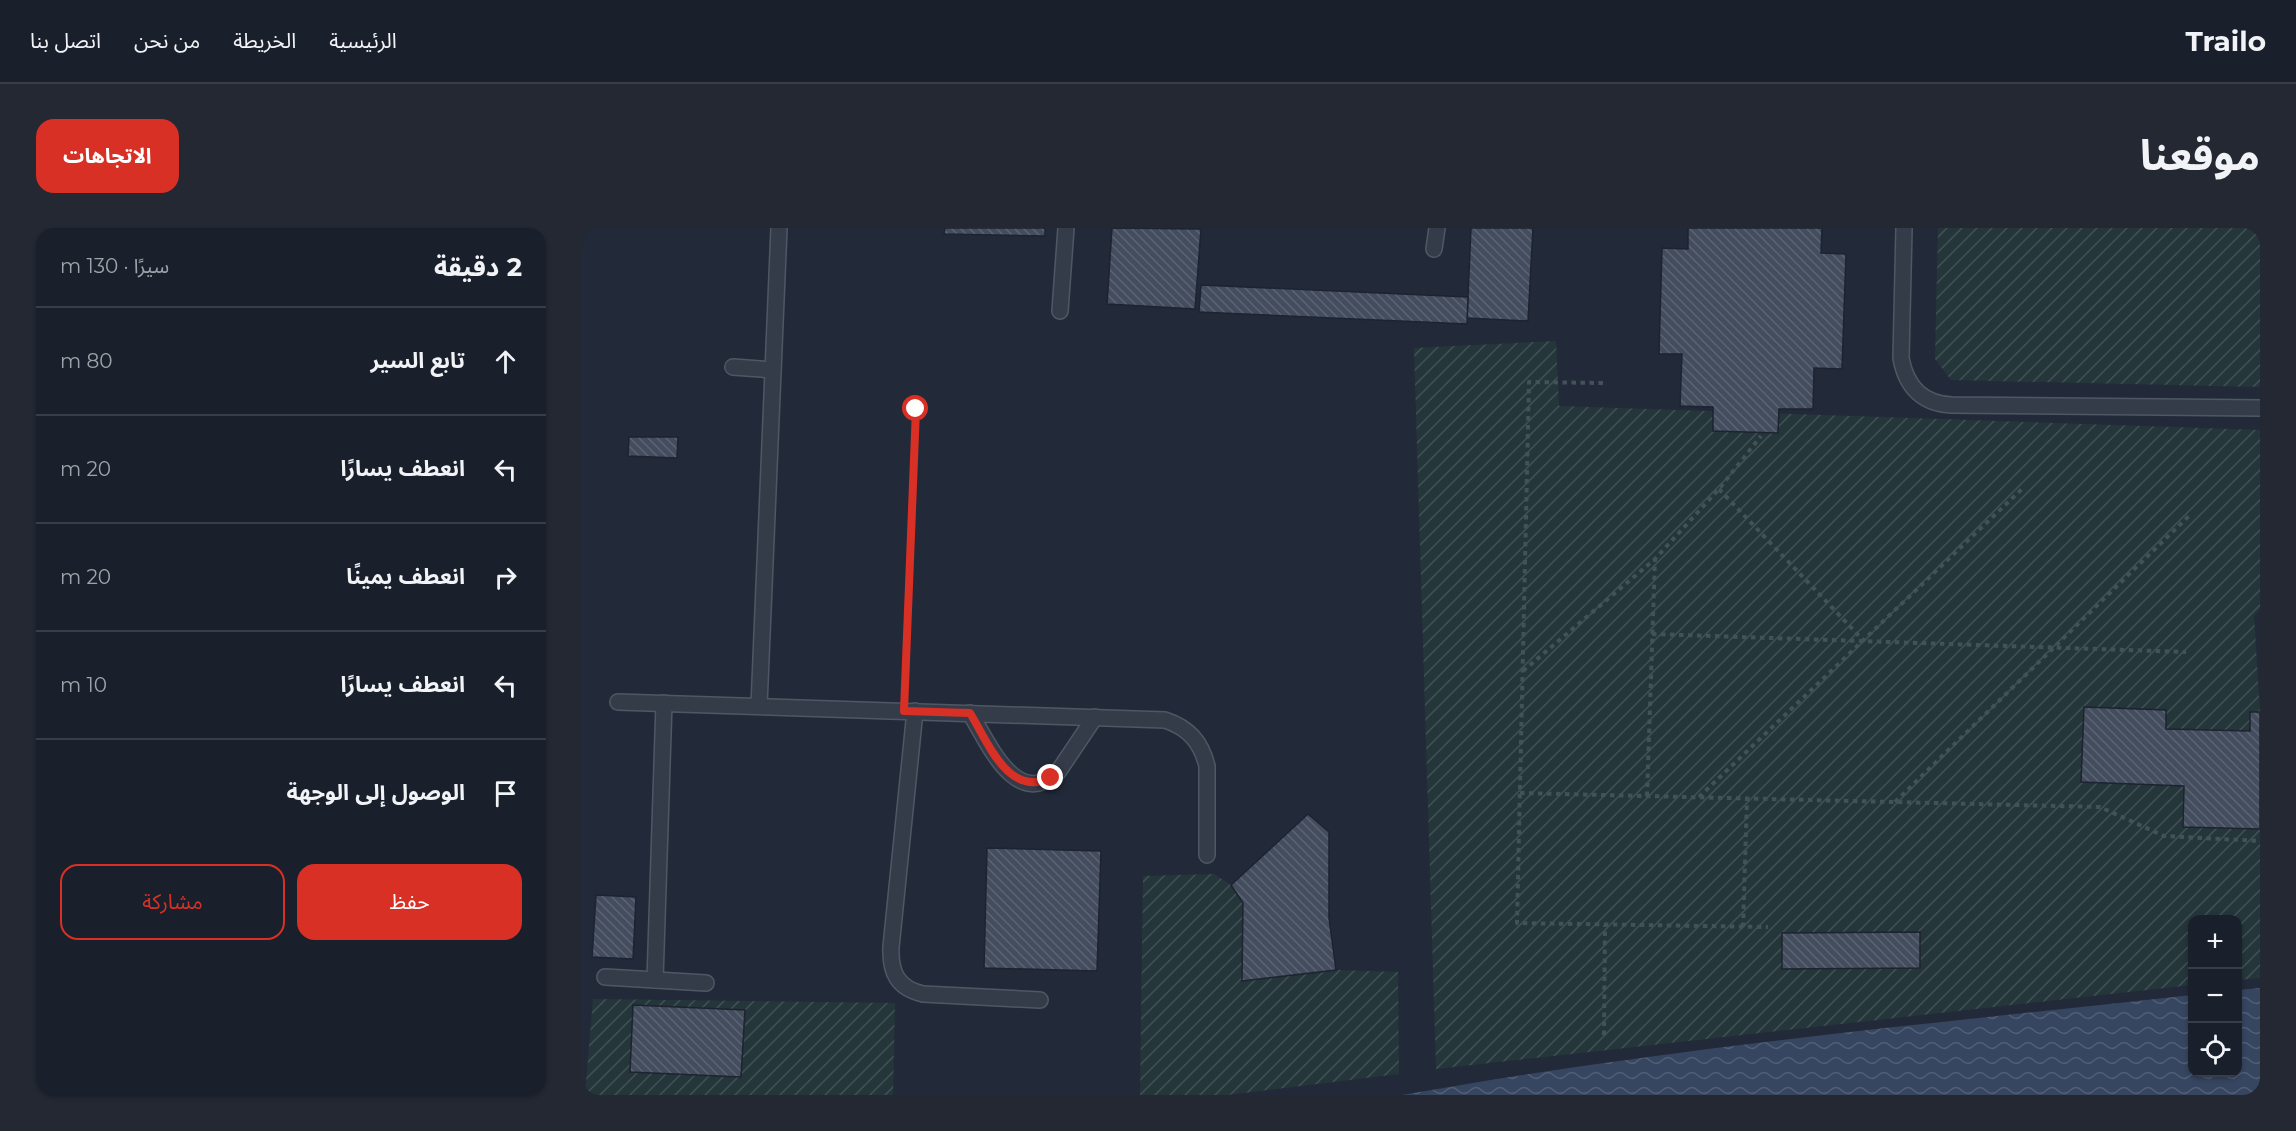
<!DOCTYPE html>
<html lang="ar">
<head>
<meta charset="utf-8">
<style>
	:root { --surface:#1a202b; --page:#232833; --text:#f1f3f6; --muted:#9fa3a9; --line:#383e47; --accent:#d93025 }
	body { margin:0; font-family:Montserrat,"Noto Sans Arabic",sans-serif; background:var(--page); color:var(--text); direction:rtl }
	.controls { position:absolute; right:18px; bottom:18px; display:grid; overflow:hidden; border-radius:12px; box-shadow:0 2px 4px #0004 }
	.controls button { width:54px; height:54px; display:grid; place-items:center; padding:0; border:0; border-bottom:2px solid var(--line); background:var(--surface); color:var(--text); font:30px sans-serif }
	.stop { position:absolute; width:18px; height:18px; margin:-14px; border:4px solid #d93025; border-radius:50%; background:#fff }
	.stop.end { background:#d93025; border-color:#fff; box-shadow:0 2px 6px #0008 }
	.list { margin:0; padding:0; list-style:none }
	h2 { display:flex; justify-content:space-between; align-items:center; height:78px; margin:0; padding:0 24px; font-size:26px }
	h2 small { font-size:20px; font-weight:400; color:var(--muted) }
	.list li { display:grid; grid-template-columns:39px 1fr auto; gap:18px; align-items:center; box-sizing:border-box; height:108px; padding:0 24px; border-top:2px solid var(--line) }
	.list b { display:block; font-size:22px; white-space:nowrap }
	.list em { font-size:20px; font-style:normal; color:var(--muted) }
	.actions { display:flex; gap:12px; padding:18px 24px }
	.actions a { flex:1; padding:14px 0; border:2px solid var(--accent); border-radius:18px; text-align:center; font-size:21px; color:var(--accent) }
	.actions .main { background:var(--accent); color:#fff }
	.icon { flex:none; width:33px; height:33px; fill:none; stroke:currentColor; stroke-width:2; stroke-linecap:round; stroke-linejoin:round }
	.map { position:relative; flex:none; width:1678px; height:867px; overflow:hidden; direction:ltr; border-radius:18px }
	header { display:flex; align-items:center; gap:36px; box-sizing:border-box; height:84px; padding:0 30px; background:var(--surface); border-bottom:2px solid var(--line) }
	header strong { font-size:28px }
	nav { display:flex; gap:33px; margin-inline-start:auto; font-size:21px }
	.intro { display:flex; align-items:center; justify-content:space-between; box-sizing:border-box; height:144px; padding:0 36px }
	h1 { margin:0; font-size:42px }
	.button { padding:15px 27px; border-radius:18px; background:var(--accent); color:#fff; font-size:21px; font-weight:700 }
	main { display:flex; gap:36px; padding:0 36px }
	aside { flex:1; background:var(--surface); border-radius:18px; box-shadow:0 2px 4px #0004 }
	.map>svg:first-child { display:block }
</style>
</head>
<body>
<header>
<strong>Trailo</strong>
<nav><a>الرئيسية</a><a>الخريطة</a><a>من نحن</a><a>اتصل بنا</a></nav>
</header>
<div class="intro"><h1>موقعنا</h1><a class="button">الاتجاهات</a></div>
<main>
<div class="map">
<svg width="1678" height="867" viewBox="0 0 1678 867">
	<defs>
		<pattern id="garden-furrows" width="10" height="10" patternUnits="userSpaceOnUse" patternTransform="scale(1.5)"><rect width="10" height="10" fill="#24363a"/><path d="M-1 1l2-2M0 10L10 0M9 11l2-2" fill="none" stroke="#415155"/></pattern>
		<pattern id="water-waves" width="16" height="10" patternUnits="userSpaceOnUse" patternTransform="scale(1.5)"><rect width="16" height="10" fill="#364560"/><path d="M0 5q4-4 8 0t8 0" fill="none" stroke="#515e75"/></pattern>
		<pattern id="building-back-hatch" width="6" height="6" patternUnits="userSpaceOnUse" patternTransform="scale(1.5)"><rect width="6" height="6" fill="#434d5e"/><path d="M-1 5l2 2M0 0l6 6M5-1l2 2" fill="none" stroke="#5c6474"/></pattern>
	</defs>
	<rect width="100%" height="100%" fill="#222a39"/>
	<g fill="url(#garden-furrows)" fill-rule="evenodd">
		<path d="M1356 0H1678V159L1369 152 1353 131Z"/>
		<path d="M974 113 977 178 1678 202V381L1672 388 1678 484H1668V503L1584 501V482L1502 479 1499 554 1602 558 1601 599 1678 601V750L1656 752V692H1610V757L854 841 832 120Z"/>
		<path d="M632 646 649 657 661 675 660 753 754 742 816 744 817 846 645 867H558L561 648Z"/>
		<path d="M11 771 313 775 311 867H3ZM51 778 162 782 159 849 48 844Z"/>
	</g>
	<path fill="url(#water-waves)" d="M1678 760V867H820C1082 820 1346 796 1610 767V844H1656V762Z"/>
	<g fill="url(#building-back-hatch)" stroke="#1d2330" stroke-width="1.5">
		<path d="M363 0H463V8L362 6Z"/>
		<path d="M530 0 619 1 613 81 525 76Z"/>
		<path d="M889 0H951L946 93 885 90Z"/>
		<path d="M1106 0H1240L1239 25 1264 26 1260 141 1232 140 1231 181H1197L1196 205 1131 203V179L1098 178 1100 126H1077L1080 20 1106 21Z"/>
		<path d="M619 57 886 69 885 96 617 84Z"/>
		<path d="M47 209H96L95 230 46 228Z"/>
		<path d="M1502 479 1584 482V501L1668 503V484H1678V601L1601 599 1602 558 1499 554Z"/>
		<path d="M726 586 747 604V690L754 742 660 753 661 675 649 657Z"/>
		<path d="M405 620 519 623 515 743 402 740Z"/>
		<path d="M14 667 54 669 51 731 10 729Z"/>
		<path d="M1338 704V740L1200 741V705Z"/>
		<path d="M51 777 163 782 159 849 48 844Z"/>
	</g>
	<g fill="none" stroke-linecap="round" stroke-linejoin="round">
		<defs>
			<g id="lane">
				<path d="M1322 0 1319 130C1324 159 1341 176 1370 177L1678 180"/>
				<path d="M852 21 855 0"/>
				<path d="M478 83 484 0"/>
				<path d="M151 139 191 142"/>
				<path d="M36 474 583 492C607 500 619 514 625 538V627"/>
				<path d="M177 478 197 0"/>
				<path d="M333 483 309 719C308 744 315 760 341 766L458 772"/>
				<path d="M388 485C406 514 434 583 476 544L513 489"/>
				<path d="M23 749 124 755"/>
				<path d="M73 752 82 475"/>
			</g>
		</defs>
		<use href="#lane" stroke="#505764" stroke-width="18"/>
		<g stroke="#415357" stroke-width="4" stroke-dasharray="4.5 4.5" stroke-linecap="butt">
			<path d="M1021 155 947 154 935 695 1186 699"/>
			<path d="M1137 261 1281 412"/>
			<path d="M1070 406 1604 424"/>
			<path d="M941 443 1073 331 1137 261 1179 208"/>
			<path d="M322 464 334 181"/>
			<path d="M938 565 1518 579 1582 608 1678 613"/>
			<path d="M1065 568 1073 331"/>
			<path d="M1117 569 1441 260"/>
			<path d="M1313 574 1609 286"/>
			<path d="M1161 699 1165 571"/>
			<path d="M1022 807 1023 697"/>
		</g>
		<use href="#lane" stroke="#353c49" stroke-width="15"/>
	</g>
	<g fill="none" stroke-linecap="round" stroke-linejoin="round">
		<path stroke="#d93025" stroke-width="8" d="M334 181 322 483 388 485C406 514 426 570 469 550"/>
	</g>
</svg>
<div class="controls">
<button>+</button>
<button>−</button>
<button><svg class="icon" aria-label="locate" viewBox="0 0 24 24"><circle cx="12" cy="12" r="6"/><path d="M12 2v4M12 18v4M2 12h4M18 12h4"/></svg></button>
</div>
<div class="stop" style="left:334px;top:181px"></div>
<div class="stop end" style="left:469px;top:550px"></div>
</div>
<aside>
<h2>2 دقيقة<small>سيرًا · 130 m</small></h2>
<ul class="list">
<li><svg class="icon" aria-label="ahead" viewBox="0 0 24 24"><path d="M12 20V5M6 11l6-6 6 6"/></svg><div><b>تابع السير</b></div><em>80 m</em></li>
<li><svg class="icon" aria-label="left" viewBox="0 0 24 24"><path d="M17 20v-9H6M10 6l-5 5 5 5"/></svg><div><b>انعطف يسارًا</b></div><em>20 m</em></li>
<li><svg class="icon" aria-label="right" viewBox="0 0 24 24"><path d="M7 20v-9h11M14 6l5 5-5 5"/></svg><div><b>انعطف يمينًا</b></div><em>20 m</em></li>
<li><svg class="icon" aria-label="left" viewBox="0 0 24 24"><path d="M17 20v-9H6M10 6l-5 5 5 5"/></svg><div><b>انعطف يسارًا</b></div><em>10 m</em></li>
<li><svg class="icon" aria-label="arrive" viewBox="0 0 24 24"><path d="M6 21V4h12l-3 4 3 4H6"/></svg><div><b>الوصول إلى الوجهة</b></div></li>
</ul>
<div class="actions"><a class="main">حفظ</a><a>مشاركة</a></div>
</aside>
</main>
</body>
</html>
